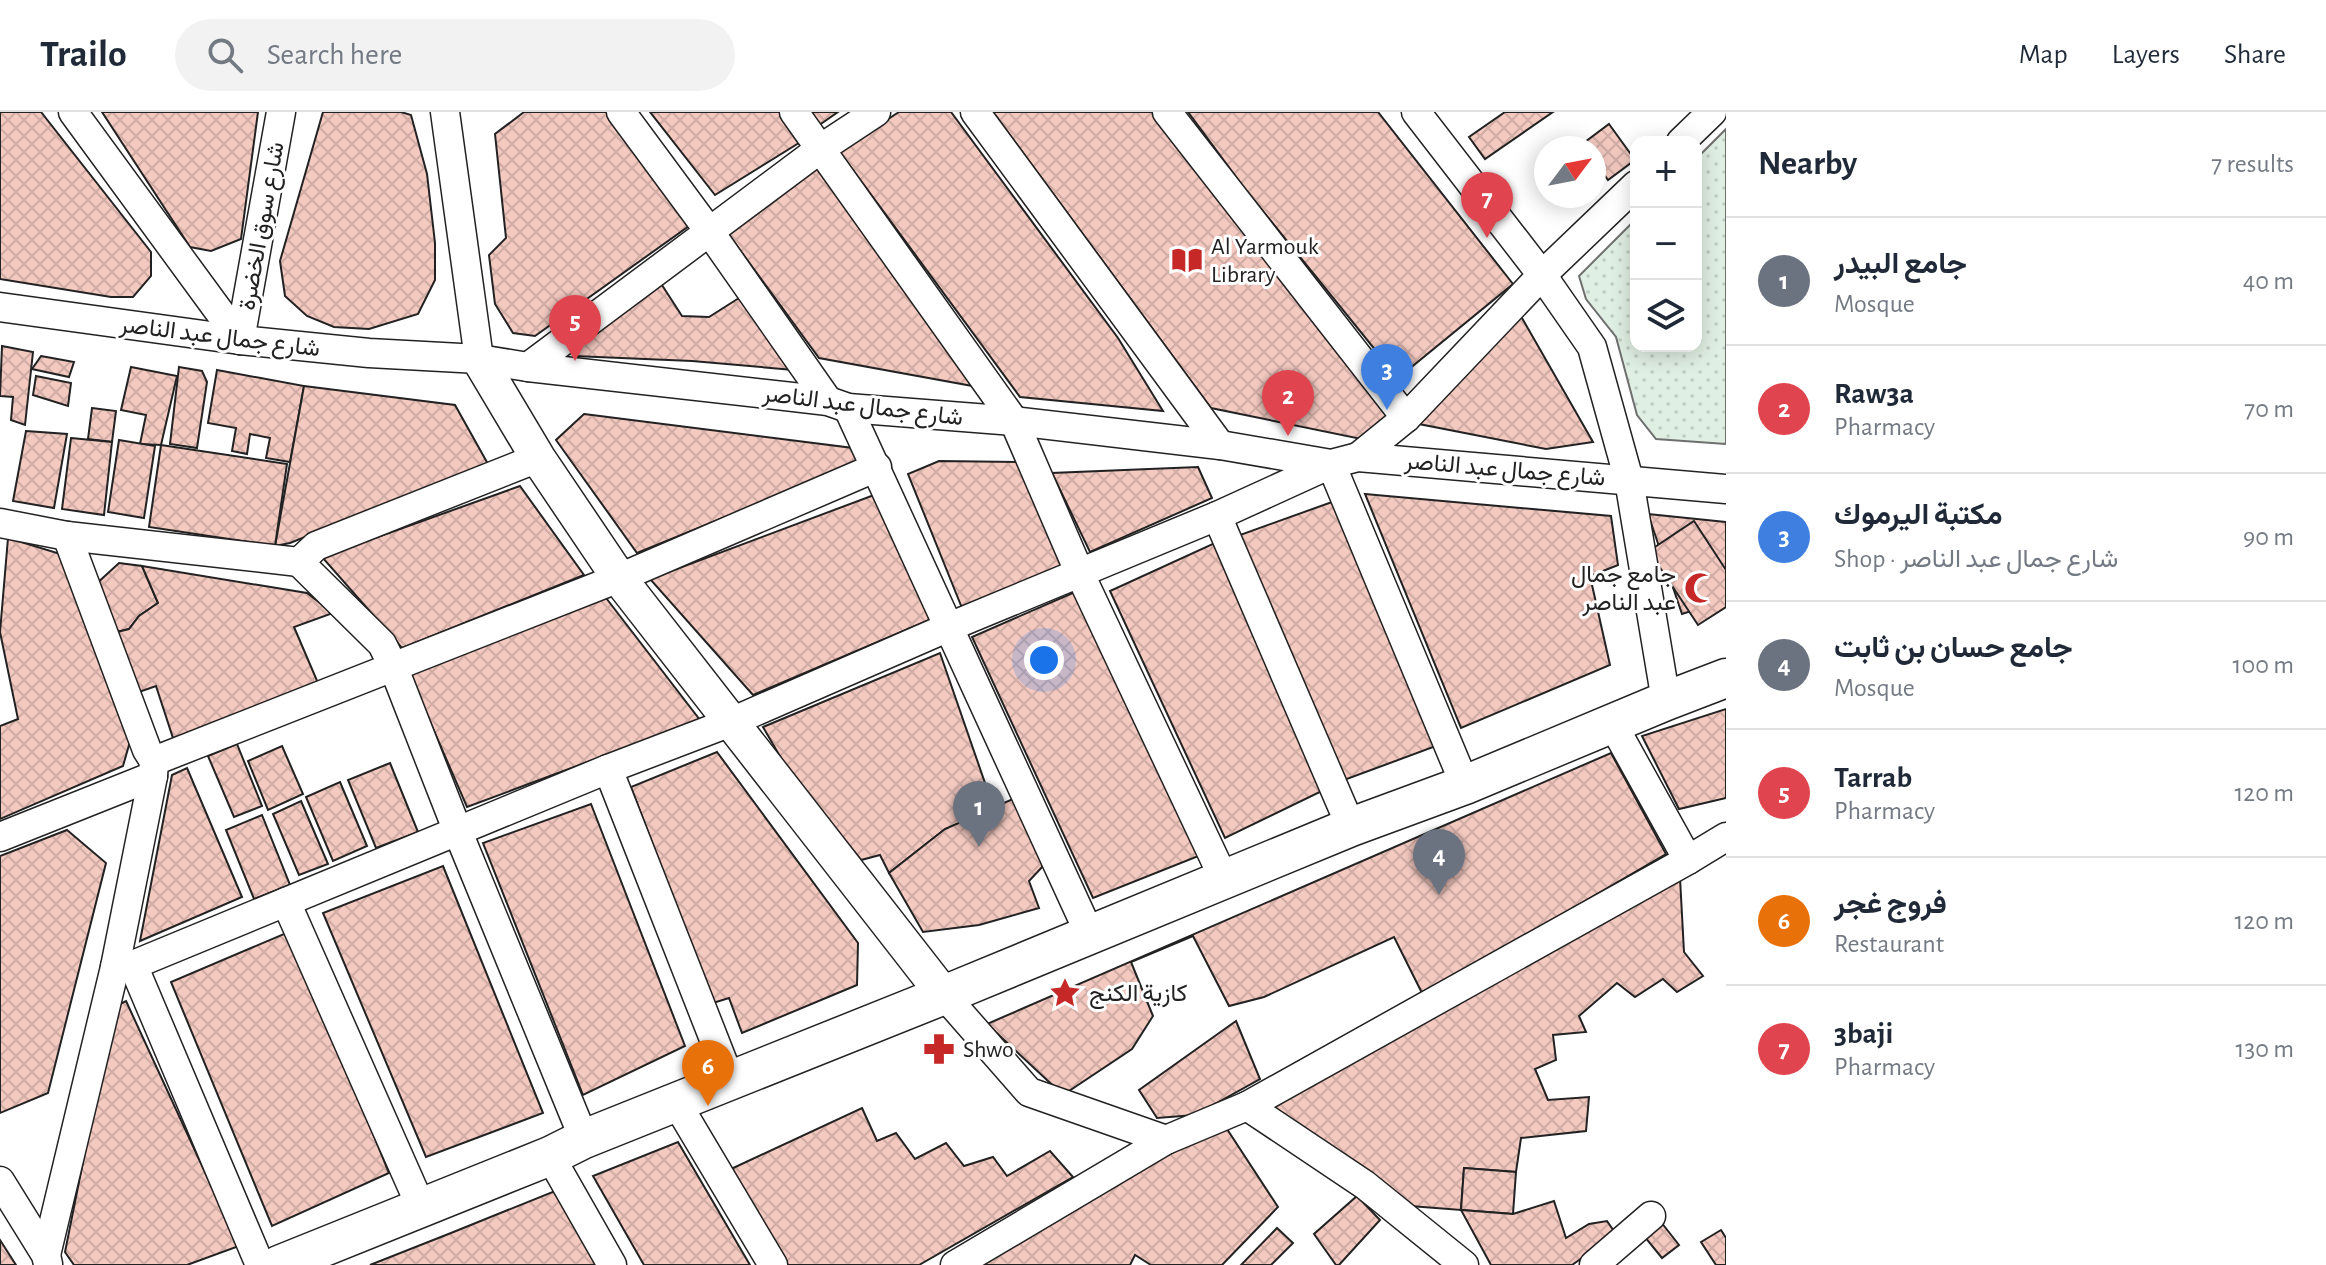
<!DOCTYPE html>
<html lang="en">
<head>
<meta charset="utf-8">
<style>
	:root { --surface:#fff; --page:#f2f2f3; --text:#1f2937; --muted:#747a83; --line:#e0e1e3; --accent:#7c3aed }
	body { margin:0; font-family:"Alegreya Sans",Vazirmatn,sans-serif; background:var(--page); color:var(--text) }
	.controls { position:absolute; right:24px; top:24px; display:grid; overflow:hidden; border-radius:16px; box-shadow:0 4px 20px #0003 }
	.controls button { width:72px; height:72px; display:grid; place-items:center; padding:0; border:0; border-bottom:2px solid var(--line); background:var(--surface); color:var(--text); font:40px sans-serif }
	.compass { position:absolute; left:1534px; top:24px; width:72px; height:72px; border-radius:50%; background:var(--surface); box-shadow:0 4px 20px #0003; rotate:58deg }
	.you { position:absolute; left:1044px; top:548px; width:28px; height:28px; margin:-20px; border:6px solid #fff; border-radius:50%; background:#1a73e8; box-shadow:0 0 0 12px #1a73e833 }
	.badge { display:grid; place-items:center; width:52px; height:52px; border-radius:50%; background:var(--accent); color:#fff; font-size:26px; font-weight:700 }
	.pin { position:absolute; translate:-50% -66px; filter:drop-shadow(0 2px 4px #0008) }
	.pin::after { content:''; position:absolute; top:42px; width:28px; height:24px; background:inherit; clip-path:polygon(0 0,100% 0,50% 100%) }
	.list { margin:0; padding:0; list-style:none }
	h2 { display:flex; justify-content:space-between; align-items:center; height:104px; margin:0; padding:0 32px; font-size:34px }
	h2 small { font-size:26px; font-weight:400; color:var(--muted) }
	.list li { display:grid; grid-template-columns:52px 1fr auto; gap:24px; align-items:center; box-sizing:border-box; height:128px; padding:0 32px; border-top:2px solid var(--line) }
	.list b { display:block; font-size:30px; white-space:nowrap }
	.list p { margin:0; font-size:26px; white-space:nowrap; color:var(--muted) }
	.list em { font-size:26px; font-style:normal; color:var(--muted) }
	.icon { flex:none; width:44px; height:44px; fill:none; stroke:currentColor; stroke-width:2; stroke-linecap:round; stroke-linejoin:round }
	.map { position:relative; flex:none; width:1726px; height:1153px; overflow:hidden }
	header { display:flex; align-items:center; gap:48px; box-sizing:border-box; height:112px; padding:0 40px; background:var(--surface); border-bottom:2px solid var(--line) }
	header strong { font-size:38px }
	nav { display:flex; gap:44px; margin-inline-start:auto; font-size:28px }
	.search { width:560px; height:72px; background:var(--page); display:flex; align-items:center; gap:20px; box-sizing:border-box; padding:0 28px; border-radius:44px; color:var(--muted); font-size:30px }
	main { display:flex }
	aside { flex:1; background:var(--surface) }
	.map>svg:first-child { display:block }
</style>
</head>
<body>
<header>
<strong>Trailo</strong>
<div class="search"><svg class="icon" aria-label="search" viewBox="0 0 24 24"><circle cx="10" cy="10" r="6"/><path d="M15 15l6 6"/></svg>Search here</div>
<nav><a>Map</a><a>Layers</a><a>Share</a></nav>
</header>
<main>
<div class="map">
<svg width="1726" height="1153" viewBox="0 0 1726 1153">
	<defs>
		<pattern id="park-dots" width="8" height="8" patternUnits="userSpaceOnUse" patternTransform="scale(2)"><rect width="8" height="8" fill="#e0efe3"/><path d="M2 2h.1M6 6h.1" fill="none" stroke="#c0cdc2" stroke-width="1.8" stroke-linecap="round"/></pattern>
		<pattern id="building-cross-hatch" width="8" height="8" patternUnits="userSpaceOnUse" patternTransform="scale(2)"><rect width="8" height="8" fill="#f3c9c0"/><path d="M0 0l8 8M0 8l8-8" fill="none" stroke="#d0aca5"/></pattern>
	</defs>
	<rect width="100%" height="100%" fill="#fff"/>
	<path fill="url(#park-dots)" stroke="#6f6f6f" stroke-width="2" d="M1726 17V332L1656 327 1637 303 1616 225 1586 187 1579 164 1636 107V234H1696V47Z"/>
	<g fill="url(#building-cross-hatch)" stroke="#222" stroke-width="2">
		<path d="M0 0H41L151 140V164L133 185H111L0 167Z"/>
		<path d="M102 0H258L241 127 211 139 190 135Z"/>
		<path d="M323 0H401L411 3 427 62 435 131V168L418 202 369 217 334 215 307 204 285 184 280 149Z"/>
		<path d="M524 0H617L696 109 535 224 513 221 495 192 489 143 506 126 495 22Z"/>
		<path d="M650 0H780L802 29 715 83Z"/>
		<path d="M807 0H838L818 14Z"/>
		<path d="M899 0H951L1118 226 1163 299 1020 285 839 39Z"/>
		<path d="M993 0H1156L1393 302 1366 328 1211 296Z"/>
		<path d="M1188 0H1378L1513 172 1398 266 1245 77Z"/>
		<path d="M1505 0H1553L1485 47 1469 25Z"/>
		<path d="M1609 12 1635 48 1608 68 1601 58 1594 62V36H1577Z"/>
		<path d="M815 54 978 275 819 246 726 119Z"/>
		<path d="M660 170 682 204 709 205 739 186 794 258 692 249 574 244 566 232Z"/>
		<path d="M1518 199 1593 330 1546 337 1419 312Z"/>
		<path d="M2 234 33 240 25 313 11 308 13 285 0 284Z"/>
		<path d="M41 244 74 250 69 265 32 257Z"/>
		<path d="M131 255 177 264 161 333 140 332 146 303 121 298Z"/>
		<path d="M179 255 202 259 207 270 197 336 170 332Z"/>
		<path d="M217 258 304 274 290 350 266 346 270 326 250 322 247 342 232 339 236 316 208 311Z"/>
		<path d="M36 264 71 271 68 294 33 283Z"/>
		<path d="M304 274 455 293 488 352 290 431 275 434Z"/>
		<path d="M92 296 116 299 112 330 88 327Z"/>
		<path d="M584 302 853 336 860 350 637 441 556 328Z"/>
		<path d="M26 319 67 322 54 396 13 389Z"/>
		<path d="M71 326 112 330 104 403 62 397Z"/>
		<path d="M119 328 155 334 144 406 108 400Z"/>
		<path d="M161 333 287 352 275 434 149 415Z"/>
		<path d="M939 349 1021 350 1066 453 962 496 908 362Z"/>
		<path d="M1198 355 1212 386 1090 440 1052 361Z"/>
		<path d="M520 374 584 463 402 536 322 445Z"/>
		<path d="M1365 382 1611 404 1618 453 1590 464 1610 553 1461 616Z"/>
		<path d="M874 383 934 506 753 583 650 467Z"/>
		<path d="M1332 390 1436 634 1344 668 1240 423Z"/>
		<path d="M1648 402 1726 410V488L1682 502Z"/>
		<path d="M1694 409 1726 458V495L1698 513 1649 439Z"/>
		<path d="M8 426 67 444 131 626 123 654 0 707V614L18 607 0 520Z"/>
		<path d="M1217 430 1326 677 1225 726 1110 479Z"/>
		<path d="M119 451 142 454 158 491 139 504 129 517 117 520 94 474Z"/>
		<path d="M142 454 307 481 333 501 294 515 318 571 196 622 173 626 156 574 139 580 117 520 129 517 139 504 158 491Z"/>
		<path d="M1075 480 1201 743 1093 786 972 525Z"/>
		<path d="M603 482 700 608 467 695 409 561Z"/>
		<path d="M940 541 994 697 945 717 889 761 880 743 861 748 789 660 763 615Z"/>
		<path d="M1726 597V686L1679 697 1642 624Z"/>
		<path d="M237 632 262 694 234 705 208 644Z"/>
		<path d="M282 634 303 682 268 698 248 649Z"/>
		<path d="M717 640 858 831 857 873 742 921 729 886 713 891 631 675Z"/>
		<path d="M1611 641 1666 742 1423 883 1394 825 1264 885 1229 894 1193 824 1131 850 1153 904 1132 937 1063 983 987 912Z"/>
		<path d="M390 651 418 720 376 736 348 668Z"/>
		<path d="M187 656 242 785 140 829 172 663Z"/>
		<path d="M340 670 367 734 333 749 306 685Z"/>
		<path d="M1015 686 1044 753 1029 769 1039 796 979 813 923 820 889 761 945 717Z"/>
		<path d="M301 689 328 752 299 763 273 702Z"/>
		<path d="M591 692 685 934 583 983 483 731Z"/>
		<path d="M262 703 290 773 254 787 226 718Z"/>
		<path d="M67 718 106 751 48 981 0 1001V744Z"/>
		<path d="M443 754 543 1001 426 1045 323 801Z"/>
		<path d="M1680 766 1684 840 1703 864 1677 880 1663 867 1635 885 1617 871 1579 904 1586 920 1553 923 1556 948 1535 957 1548 988 1589 985 1586 1019 1521 1026 1516 1060 1464 1056 1461 1098 1410 1094 1269 994Z"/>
		<path d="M291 819 389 1061 272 1114 171 870Z"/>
		<path d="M126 889 239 1134 187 1153H74L65 1140 114 895Z"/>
		<path d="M1236 909 1260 967 1195 1003 1157 1006 1139 978Z"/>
		<path d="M862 996 877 1029 896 1021 915 1047 946 1031 964 1054 993 1045 1007 1064 1050 1039 1073 1065 919 1153H788L731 1057Z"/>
		<path d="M1227 1017 1278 1095 1222 1153H1151L1135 1143 1130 1153H978L1159 1044Z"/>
		<path d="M678 1030 750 1153H644L593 1064Z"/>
		<path d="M1464 1056 1516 1060 1513 1102 1461 1098Z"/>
		<path d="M565 1075 601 1153H370L451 1121Z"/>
		<path d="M1357 1084 1380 1108 1339 1153H1336L1314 1122Z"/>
		<path d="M1554 1089 1566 1126 1589 1112 1607 1109 1616 1122 1572 1153H1491L1461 1098 1513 1102Z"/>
		<path d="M1661 1110 1679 1133 1662 1146 1644 1124Z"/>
		<path d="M1277 1116 1293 1131 1271 1153H1241Z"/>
		<path d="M1721 1118 1726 1126V1153H1716L1701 1130Z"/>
		<path d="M0 1128 16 1153H0Z"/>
	</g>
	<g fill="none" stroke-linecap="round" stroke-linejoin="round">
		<defs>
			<g id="minor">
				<path d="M73 0 240 228"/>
				<path d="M445 0 479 247"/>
				<path d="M621 0 709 119 828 289"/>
				<path d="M794 0 1014 309 1080 462 1224 767"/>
				<path d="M975 0 1220 333"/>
				<path d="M1167 0 1406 306"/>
				<path d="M1416 0 1542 163 1592 235 1629 368 1666 589"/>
				<path d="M1681 30 1712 0"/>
				<path d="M0 195 240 228 369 241 479 247 528 255 828 289 848 296 1014 309 1220 333 1331 352 1358 345 1726 377"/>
				<path d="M240 228 281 0"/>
				<path d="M528 255 820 37 876 0"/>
				<path d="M848 296 1090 823"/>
				<path d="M1358 345 1406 306 1542 163 1636 73"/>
				<path d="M1217 404 1351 715"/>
				<path d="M0 411 67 424 299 450 316 434 538 346"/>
				<path d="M299 450 382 532 393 554 458 720 584 1027"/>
				<path d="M1612 611 1688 748"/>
				<path d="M154 649 619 466 877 355"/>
				<path d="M608 657 730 968"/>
				<path d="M0 725 153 664"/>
				<path d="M286 790 421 1095"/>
				<path d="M133 853 260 1153"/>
				<path d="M115 855 133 853 608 657 731 610 949 515 1217 404 1331 352 1465 673"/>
				<path d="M944 883 1029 980 1166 1028"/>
				<path d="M676 990 773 1153"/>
				<path d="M1247 994 1365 1073 1464 1153"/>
				<path d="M550 1044 612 1153"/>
				<path d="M0 1069 46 1143 48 1152"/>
				<path d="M46 1143 115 855 153 664 154 649 147 638 67 424"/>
				<path d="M955 1153 1166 1028 1247 994 1688 748 1726 725"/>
				<path d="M1594 1153 1651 1104"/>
			</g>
			<path id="tertiary" d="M479 247 538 346 619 466 944 883"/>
			<path id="secondary" d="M279 1153 550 1044 584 1027 944 883 1351 715 1465 673 1666 589 1726 566"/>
		</defs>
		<use href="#minor" stroke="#222" stroke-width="31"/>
		<use href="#tertiary" stroke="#222" stroke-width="37"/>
		<use href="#secondary" stroke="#222" stroke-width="41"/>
		<use href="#minor" stroke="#fff" stroke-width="28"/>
		<use href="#tertiary" stroke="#fff" stroke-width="34"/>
		<use href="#secondary" stroke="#fff" stroke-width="38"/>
	</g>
	<defs>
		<symbol id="library-bare" viewBox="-9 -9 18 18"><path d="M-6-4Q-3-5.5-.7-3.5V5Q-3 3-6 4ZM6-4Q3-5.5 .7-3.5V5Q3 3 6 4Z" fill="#c62828" stroke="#fff" stroke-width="2.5" paint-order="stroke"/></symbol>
		<symbol id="mosque-bare" viewBox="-9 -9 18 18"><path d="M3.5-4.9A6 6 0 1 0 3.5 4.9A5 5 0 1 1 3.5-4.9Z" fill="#c62828" stroke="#fff" stroke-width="2.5" paint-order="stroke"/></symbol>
		<symbol id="sight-bare" viewBox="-9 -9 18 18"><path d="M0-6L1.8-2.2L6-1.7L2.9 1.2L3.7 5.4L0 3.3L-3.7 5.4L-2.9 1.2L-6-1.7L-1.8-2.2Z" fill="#c62828" stroke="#fff" stroke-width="2.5" paint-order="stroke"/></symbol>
		<symbol id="pharmacy-bare" viewBox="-9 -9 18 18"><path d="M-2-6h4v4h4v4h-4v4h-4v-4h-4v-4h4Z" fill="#c62828" stroke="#fff" stroke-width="2.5" paint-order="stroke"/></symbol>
	</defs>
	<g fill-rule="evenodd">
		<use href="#library-bare" x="1165" y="126" width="44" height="44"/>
		<use href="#mosque-bare" x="1678" y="454" width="44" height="44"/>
		<use href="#sight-bare" x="1043" y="859" width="44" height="44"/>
		<use href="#pharmacy-bare" x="917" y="915" width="44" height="44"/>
	</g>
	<g text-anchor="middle" stroke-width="6" stroke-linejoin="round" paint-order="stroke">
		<g font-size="24" fill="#222" stroke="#fff">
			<text transform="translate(261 114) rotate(-80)" y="8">شارع سوق الخضرة</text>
			<text transform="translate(220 224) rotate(7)" y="8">شارع جمال عبد الناصر</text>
			<text transform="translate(863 293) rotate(7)" y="8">شارع جمال عبد الناصر</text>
			<text transform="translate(1505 357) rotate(5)" y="8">شارع جمال عبد الناصر</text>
		</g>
		<g font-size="24" fill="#222" stroke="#fff" text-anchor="start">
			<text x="1211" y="142">Al Yarmouk<tspan x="1211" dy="28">Library</tspan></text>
			<text x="1676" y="470" text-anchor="end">جامع جمال<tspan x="1676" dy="28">عبد الناصر</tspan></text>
			<text x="1089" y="889">كازية الكنج</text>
			<text x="963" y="945">Shwo</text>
		</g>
	</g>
</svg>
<div class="controls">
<button>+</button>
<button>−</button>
<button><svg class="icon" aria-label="layers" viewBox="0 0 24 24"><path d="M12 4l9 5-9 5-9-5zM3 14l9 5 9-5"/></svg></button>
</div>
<svg class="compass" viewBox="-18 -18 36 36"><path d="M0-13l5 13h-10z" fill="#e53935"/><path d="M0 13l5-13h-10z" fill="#747a83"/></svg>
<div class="you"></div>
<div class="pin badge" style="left:979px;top:735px;background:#6b7280">1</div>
<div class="pin badge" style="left:1288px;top:324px;background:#e0444e">2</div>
<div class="pin badge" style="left:1387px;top:298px;background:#3f7fe0">3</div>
<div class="pin badge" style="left:1439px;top:783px;background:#6b7280">4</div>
<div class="pin badge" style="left:575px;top:249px;background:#e0444e">5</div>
<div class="pin badge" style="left:708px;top:994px;background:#e8710a">6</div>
<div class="pin badge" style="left:1487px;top:126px;background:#e0444e">7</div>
</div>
<aside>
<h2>Nearby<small>7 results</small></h2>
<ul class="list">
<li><span class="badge" style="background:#6b7280">1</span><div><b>جامع البيدر</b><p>Mosque</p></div><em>40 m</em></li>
<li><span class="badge" style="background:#e0444e">2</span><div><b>Raw3a</b><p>Pharmacy</p></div><em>70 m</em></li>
<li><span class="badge" style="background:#3f7fe0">3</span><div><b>مكتبة اليرموك</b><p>Shop · شارع جمال عبد الناصر</p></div><em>90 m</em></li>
<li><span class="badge" style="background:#6b7280">4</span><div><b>جامع حسان بن ثابت</b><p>Mosque</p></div><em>100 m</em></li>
<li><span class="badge" style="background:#e0444e">5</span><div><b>Tarrab</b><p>Pharmacy</p></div><em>120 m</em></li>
<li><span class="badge" style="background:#e8710a">6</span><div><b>فروج غجر</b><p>Restaurant</p></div><em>120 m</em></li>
<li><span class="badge" style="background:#e0444e">7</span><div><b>3baji</b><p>Pharmacy</p></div><em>130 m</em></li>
</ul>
</aside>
</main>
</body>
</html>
